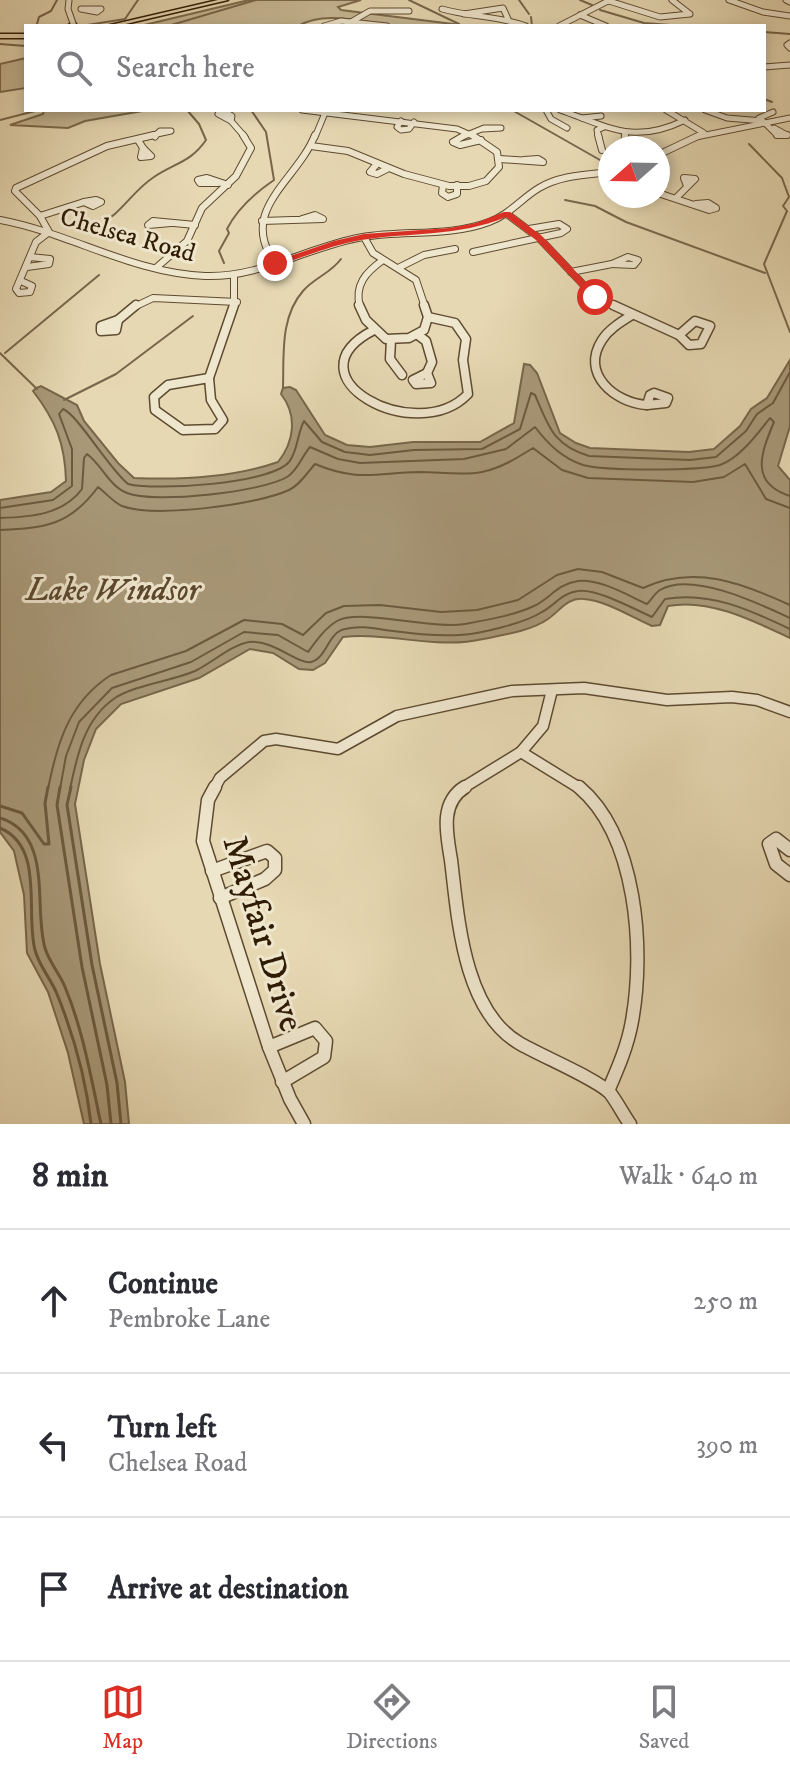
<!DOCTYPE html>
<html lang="en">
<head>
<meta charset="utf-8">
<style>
	:root { --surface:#fff; --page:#f2f2f3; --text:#2b2b33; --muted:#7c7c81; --line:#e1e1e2; --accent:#d93025 }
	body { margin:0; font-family:"IM FELL DW Pica",serif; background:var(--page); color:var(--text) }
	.compass { position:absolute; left:598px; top:136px; width:72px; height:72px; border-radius:50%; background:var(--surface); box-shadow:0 4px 12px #0003; rotate:250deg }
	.stop { position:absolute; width:24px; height:24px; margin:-18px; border:6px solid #d93025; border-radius:50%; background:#fff }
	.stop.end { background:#d93025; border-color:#fff; box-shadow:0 2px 8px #0008 }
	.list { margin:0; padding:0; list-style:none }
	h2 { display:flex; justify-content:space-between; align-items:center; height:104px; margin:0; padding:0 32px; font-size:34px }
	h2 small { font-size:26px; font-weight:400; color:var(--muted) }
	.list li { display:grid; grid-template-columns:52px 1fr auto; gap:24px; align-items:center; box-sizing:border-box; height:144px; padding:0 32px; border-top:2px solid var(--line) }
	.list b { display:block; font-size:30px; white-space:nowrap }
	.list p { margin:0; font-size:26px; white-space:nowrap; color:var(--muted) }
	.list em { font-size:26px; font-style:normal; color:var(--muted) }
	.icon { flex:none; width:44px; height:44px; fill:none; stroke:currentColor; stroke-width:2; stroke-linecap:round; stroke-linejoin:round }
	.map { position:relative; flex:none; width:790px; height:1124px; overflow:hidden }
	.search { position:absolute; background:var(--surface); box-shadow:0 4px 12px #0003; left:24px; right:24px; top:24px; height:88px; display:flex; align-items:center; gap:20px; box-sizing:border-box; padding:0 28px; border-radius:0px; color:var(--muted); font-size:30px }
	.sheet { height:536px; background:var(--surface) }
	nav { display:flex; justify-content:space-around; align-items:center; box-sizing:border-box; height:112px; border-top:2px solid var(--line); background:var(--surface); font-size:22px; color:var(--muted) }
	nav a { display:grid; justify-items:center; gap:4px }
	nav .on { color:var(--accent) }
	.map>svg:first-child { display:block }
</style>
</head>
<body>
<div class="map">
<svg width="790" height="1124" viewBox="0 0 790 1124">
	<rect width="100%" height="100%" fill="#e6d8b3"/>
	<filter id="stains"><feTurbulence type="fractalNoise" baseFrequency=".0025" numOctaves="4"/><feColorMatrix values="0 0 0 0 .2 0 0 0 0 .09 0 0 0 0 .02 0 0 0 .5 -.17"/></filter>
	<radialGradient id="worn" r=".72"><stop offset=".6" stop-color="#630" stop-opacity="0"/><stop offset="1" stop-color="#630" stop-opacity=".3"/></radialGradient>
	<g fill="#c7b895" stroke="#7c6a4c" stroke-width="2">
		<path d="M249 0H361L338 7 341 10 469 26C445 26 421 28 398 26 368 24 327 9 298 26H140Z"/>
		<path d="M26 58V88L0 92V64Z"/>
		<path d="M44 110H148L85 121 68 128 10 125 43 114Z"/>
	</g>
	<path fill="#a89878" stroke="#78664a" stroke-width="2" d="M790 360V426L778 466 790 480V638C754 621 709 598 668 606L660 625 652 626C631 617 607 601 584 599 567 597 560 611 548 619 531 631 503 635 483 639 437 650 390 632 343 637L325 663 313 670 299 669 273 653 250 649 199 678 121 704 96 729 84 760 75 804 100 964 125 1082 129 1124H84L68 1053 48 992 27 953 24 895 14 851 0 832V500L51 492 66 481C65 444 56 421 33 391L36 388 41 386 77 405 84 421 118 463 134 478C182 480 232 478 278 462 294 442 298 416 281 394L283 388 290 387 296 390 325 435 347 445 370 447 413 442H480L514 423 524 364 530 365 537 373 560 433 576 443 590 448 689 452 714 449 740 426 751 409 767 398Z"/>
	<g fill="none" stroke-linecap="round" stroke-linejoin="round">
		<g stroke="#6c5a3e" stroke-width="2">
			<path d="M0 508 53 500 72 486V449L59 414 63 409C78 415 109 469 128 484 156 491 270 484 289 462 298 451 297 434 304 421L322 442 345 452 370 455 414 450 482 449 520 429 531 393 535 395C549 427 553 445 589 456L690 460 716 457 746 431 757 414 773 403 790 372"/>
			<path d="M0 518C30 517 63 515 82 489L84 458 87 454C102 465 109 486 127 493 154 504 262 492 287 477 298 470 302 456 310 447L338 459 360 463 464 459 506 449 535 427C548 444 562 458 583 465 603 471 700 471 720 465 740 458 758 433 770 418L774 422C761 453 749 483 790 496"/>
			<path d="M0 530C46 528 70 525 98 487 106 493 113 502 122 506 154 518 257 505 289 490 300 485 307 473 315 464 358 482 376 473 419 472 439 472 463 476 482 472 501 468 517 458 533 448L562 470 588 478 693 482 724 477 745 464 766 499 790 508"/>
			<path d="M48 789C57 743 69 702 111 675L186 651 244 620 282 624 303 635 326 613 344 606 380 605 441 612 477 610 518 600 557 575 578 569 602 572 643 588C694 564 742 583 790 605"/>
			<path d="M60 789 66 756 79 722 112 688 191 662 244 632 278 635 308 652C316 641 325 628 337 621 360 608 433 630 465 624 487 620 516 615 536 605 551 597 558 584 578 581 601 579 627 595 647 604 651 600 655 593 660 590 692 571 760 604 790 618"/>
			<path d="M70 789C77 756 84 719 115 698 135 685 172 681 195 671 212 663 231 645 249 642 272 639 299 665 311 662 327 658 328 632 345 629 362 625 376 629 393 631 414 634 438 636 460 635 480 634 525 623 542 612 555 605 562 593 578 591 596 588 634 609 652 617L665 599C710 591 750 610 790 629"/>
		</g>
		<g stroke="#6c5a3e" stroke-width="3">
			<path d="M60 787 57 805 82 967 107 1085 111 1124"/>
			<path d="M71 787 67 805 92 965 117 1083 121 1124"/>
			<path d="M0 806 22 813 44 844H49L45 803 48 787"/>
			<path d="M0 818C54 835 33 907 45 948 49 962 60 974 65 987 83 1030 91 1078 101 1124"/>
			<path d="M0 828C45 847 25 912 35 950 39 966 51 979 57 994 74 1036 86 1079 91 1124"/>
		</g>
		<g stroke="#78664a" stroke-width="2">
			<path d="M409 0 459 24"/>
			<path d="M519 0 529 14"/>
			<path d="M580 0 592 5"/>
			<path d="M600 10 644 23 684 26"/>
			<path d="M531 17 532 26"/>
			<path d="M37 24 39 17 51 11 57 0"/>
			<path d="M81 26 125 19 138 0"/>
			<path d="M168 26 256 0"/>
			<path d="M764 32 790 34"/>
			<path d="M0 44 26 46"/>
			<path d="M764 99 772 102"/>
			<path d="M55 110H86"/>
			<path d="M512 110 600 160"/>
			<path d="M0 120 39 110"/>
			<path d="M749 144 782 178 789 197 783 206 787 211 764 264 790 332"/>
			<path d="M565 200 595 206 626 222 765 273"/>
			<path d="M96 227C122 214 132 191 154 177 175 163 191 162 206 140L199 124 187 110"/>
			<path d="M224 263 219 251 229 233 227 229C237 209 255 193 274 180L266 132 251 110"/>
			<path d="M0 353 37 389"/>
			<path d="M5 353 99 275"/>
			<path d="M283 387C284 355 280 317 303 291 314 278 331 273 341 259"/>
			<path d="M64 400 116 374 193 316"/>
		</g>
		<defs>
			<g id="minor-far4">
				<path d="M69 0 68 9 74 26"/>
				<path d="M729 0 763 12 790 16"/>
				<path d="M786 0 790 2"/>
				<path d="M609 1 660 17 690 14 672 0"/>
				<path d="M81 9H101L97 12Z"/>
				<path d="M442 9C470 17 499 16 526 26"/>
				<path d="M464 14 503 8 508 19"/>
				<path d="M580 15 606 26"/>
				<path d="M351 22 370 11H409"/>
				<path d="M324 26 341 21 387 26"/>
				<path d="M559 26 610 0"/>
				<path d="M790 43 787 45 790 48"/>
				<path d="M764 67 790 65"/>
				<path d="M302 110 457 129 475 137"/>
				<path d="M546 110 551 119 567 128"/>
				<path d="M560 110C609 127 634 145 685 120"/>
				<path d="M666 110 704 133"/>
				<path d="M705 110 727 118 763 121 777 135H787L774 128"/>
				<path d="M225 112 232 116 231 121 218 114Z"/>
				<path d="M582 118 601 116"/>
				<path d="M759 118 773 112"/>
				<path d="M231 121 245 137"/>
				<path d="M401 121 397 127 401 130 409 129 414 122"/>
				<path d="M160 131H171L157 134Z"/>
				<path d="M146 137 157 134"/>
				<path d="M155 137 157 134"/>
				<path d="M315 137 325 113"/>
				<path d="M462 137 484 128H501L483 129"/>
				<path d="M599 137 597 130 604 127"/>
				<path d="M625 137V132"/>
				<path d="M696 137 790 118"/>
			</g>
			<g id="minor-far3">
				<path d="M465 135 453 142 460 145 481 140"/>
				<path d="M598 135 602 150"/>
				<path d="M777 135H787"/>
				<path d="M138 140 143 148"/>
				<path d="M311 146 348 151 404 174 449 186H469L486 181 499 167 497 152 472 135"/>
				<path d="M143 148 151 156 141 157Z"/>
				<path d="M624 148 625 135"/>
				<path d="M658 155 700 135"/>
				<path d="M500 159 543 162 538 159 524 160"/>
				<path d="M376 165 370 172 377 174 387 169"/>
				<path d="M218 183H200L198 180 207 178 228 185"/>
				<path d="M443 185 442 193 448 197 457 194V185"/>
				<path d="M658 193 709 210 716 208 708 203 696 204"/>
				<path d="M677 197 695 179 684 178 687 186"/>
				<path d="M96 200 101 202 93 206 84 202Z"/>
				<path d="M507 214 539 238 595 297 618 307"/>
				<path d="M40 216 84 202"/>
				<path d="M0 220C70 233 132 273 205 276 261 278 309 246 363 237 405 230 449 237 489 222 509 215 522 198 539 188 561 175 586 175 610 172"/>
				<path d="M262 221 323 219 315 215 302 219"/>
				<path d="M171 223 148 225 153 221 195 225"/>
				<path d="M364 237 373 253 416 280 425 307"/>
				<path d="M473 252 561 233 567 229 559 224 529 229"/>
				<path d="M628 257 638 260 634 265 612 264Z"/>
				<path d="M275 263C237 210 297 181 315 135"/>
				<path d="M27 267 49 264 50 259 30 257"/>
				<path d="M157 267 187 241 202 208 236 176 251 148 243 135"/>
				<path d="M400 267 424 255 455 249"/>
				<path d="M571 272 612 264"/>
				<path d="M21 281 32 286 30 292 19 293 16 289 36 242 49 232 40 216 15 191 16 188 107 146 154 135"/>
				<path d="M134 307 153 298 237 302"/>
				<path d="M234 307V275"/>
				<path d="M360 307C354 285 366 272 383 260"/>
			</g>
			<g id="minor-far2">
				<path d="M359 305 366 320 386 339 409 338 424 330 428 317 424 305"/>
				<path d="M613 305 679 335"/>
				<path d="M632 315C621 322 609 329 602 340 580 374 615 403 647 405"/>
				<path d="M118 320 116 330 101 331V326Z"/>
				<path d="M118 320 136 305"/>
				<path d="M695 321 710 326 701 344 689 345 679 335Z"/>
				<path d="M374 330C284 376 416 448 468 394L463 360 466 339 455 323 428 317"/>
				<path d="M418 335 426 341 432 362 427 373"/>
				<path d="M391 340 390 359 402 375"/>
				<path d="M427 373 431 383 416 384 413 380Z"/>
				<path d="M209 378 211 400 223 420 215 429 183 430 155 410 154 397 168 385Z"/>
				<path d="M209 378 234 305"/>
				<path d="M654 393 668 398 666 403 647 405 650 395Z"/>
			</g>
			<g id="minor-far1">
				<path d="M521 752 581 789"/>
				<path d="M214 789 220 778 264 741 276 739 338 749 397 716 512 691 584 688 667 700 732 697 757 700 790 712"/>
				<path d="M461 789 521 752 543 726 552 690"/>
			</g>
			<g id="minor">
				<path d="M215 787 208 800 203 841 269 1047 290 1099 304 1124"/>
				<path d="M465 787C439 803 447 835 451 860 458 917 463 1010 519 1043 539 1055 597 1079 610 1093 617 1102 623 1114 630 1124"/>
				<path d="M579 787C637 836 645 950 632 1021 628 1045 618 1068 608 1091"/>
				<path d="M790 850 776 839 769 844 776 864 790 875"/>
				<path d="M212 871 267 851 275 858V870L265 879 220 898"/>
				<path d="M269 1047 315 1028 326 1041 324 1057 282 1082"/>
			</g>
			<g id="major">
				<path d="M218 0H228L117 26H106Z"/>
				<path d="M73 22 76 24 74 26H67Z"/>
				<rect x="0" y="34" width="26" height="4"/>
			</g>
		</defs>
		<use href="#minor-far4" stroke="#5e4b30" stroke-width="7"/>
		<use href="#minor-far3" stroke="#5e4b30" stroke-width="8"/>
		<use href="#minor-far2" stroke="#5e4b30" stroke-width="11"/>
		<use href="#minor-far1" stroke="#5e4b30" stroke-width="13"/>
		<use href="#minor" stroke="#5e4b30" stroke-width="15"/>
		<use href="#major" stroke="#301c04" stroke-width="3"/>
		<use href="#minor-far4" stroke="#efe6ce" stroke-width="5"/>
		<use href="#minor-far3" stroke="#efe6ce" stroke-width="6"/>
		<use href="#minor-far2" stroke="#efe6ce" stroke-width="8"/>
		<use href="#minor-far1" stroke="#efe6ce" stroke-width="10"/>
		<use href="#minor" stroke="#efe6ce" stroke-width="12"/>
		<use href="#major" fill="#e6d8b3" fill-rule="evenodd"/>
	</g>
	<path fill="#d93025" d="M504 212H510L542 236 598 295V299H592L536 240 506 217C458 237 411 232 361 240 333 245 306 256 279 265L270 263 334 241 364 234 450 228 476 223Z"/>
	<g text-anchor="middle" stroke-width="6" stroke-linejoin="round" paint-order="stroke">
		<g font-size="26" fill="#301c04" stroke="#efe6ce">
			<text transform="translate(128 234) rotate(16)" y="9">Chelsea Road</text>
		</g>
		<g font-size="32" font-style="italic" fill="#5a472d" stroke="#efe6ce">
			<text x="113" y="600">Lake Windsor</text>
		</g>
		<g font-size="36" fill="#301c04" stroke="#efe6ce">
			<text transform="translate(265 933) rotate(73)" y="13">Mayfair Drive</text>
		</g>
	</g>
	<rect width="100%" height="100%" filter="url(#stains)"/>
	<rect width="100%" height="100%" fill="url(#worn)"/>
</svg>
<svg class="compass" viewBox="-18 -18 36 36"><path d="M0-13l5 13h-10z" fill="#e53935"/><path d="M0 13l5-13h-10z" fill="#7c7c81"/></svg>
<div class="stop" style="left:595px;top:297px"></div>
<div class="stop end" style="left:275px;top:263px"></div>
<div class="search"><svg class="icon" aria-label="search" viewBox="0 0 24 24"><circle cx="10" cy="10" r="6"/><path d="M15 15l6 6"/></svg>Search here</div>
</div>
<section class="sheet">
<h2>8 min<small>Walk · 640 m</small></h2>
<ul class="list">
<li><svg class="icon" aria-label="ahead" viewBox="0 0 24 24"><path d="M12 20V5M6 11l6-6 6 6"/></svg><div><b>Continue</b><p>Pembroke Lane</p></div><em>250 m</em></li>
<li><svg class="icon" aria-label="left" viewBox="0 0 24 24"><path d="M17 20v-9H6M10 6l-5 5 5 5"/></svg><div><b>Turn left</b><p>Chelsea Road</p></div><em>390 m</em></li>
<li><svg class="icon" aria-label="arrive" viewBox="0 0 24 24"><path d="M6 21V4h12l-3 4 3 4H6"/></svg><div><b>Arrive at destination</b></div></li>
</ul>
</section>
<nav>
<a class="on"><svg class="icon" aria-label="map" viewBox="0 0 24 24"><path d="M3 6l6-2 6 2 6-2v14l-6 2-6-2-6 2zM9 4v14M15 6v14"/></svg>Map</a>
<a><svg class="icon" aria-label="directions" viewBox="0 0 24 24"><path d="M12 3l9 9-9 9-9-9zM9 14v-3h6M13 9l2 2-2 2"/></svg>Directions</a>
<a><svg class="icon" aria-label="saved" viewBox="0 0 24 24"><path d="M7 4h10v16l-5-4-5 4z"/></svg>Saved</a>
</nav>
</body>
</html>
